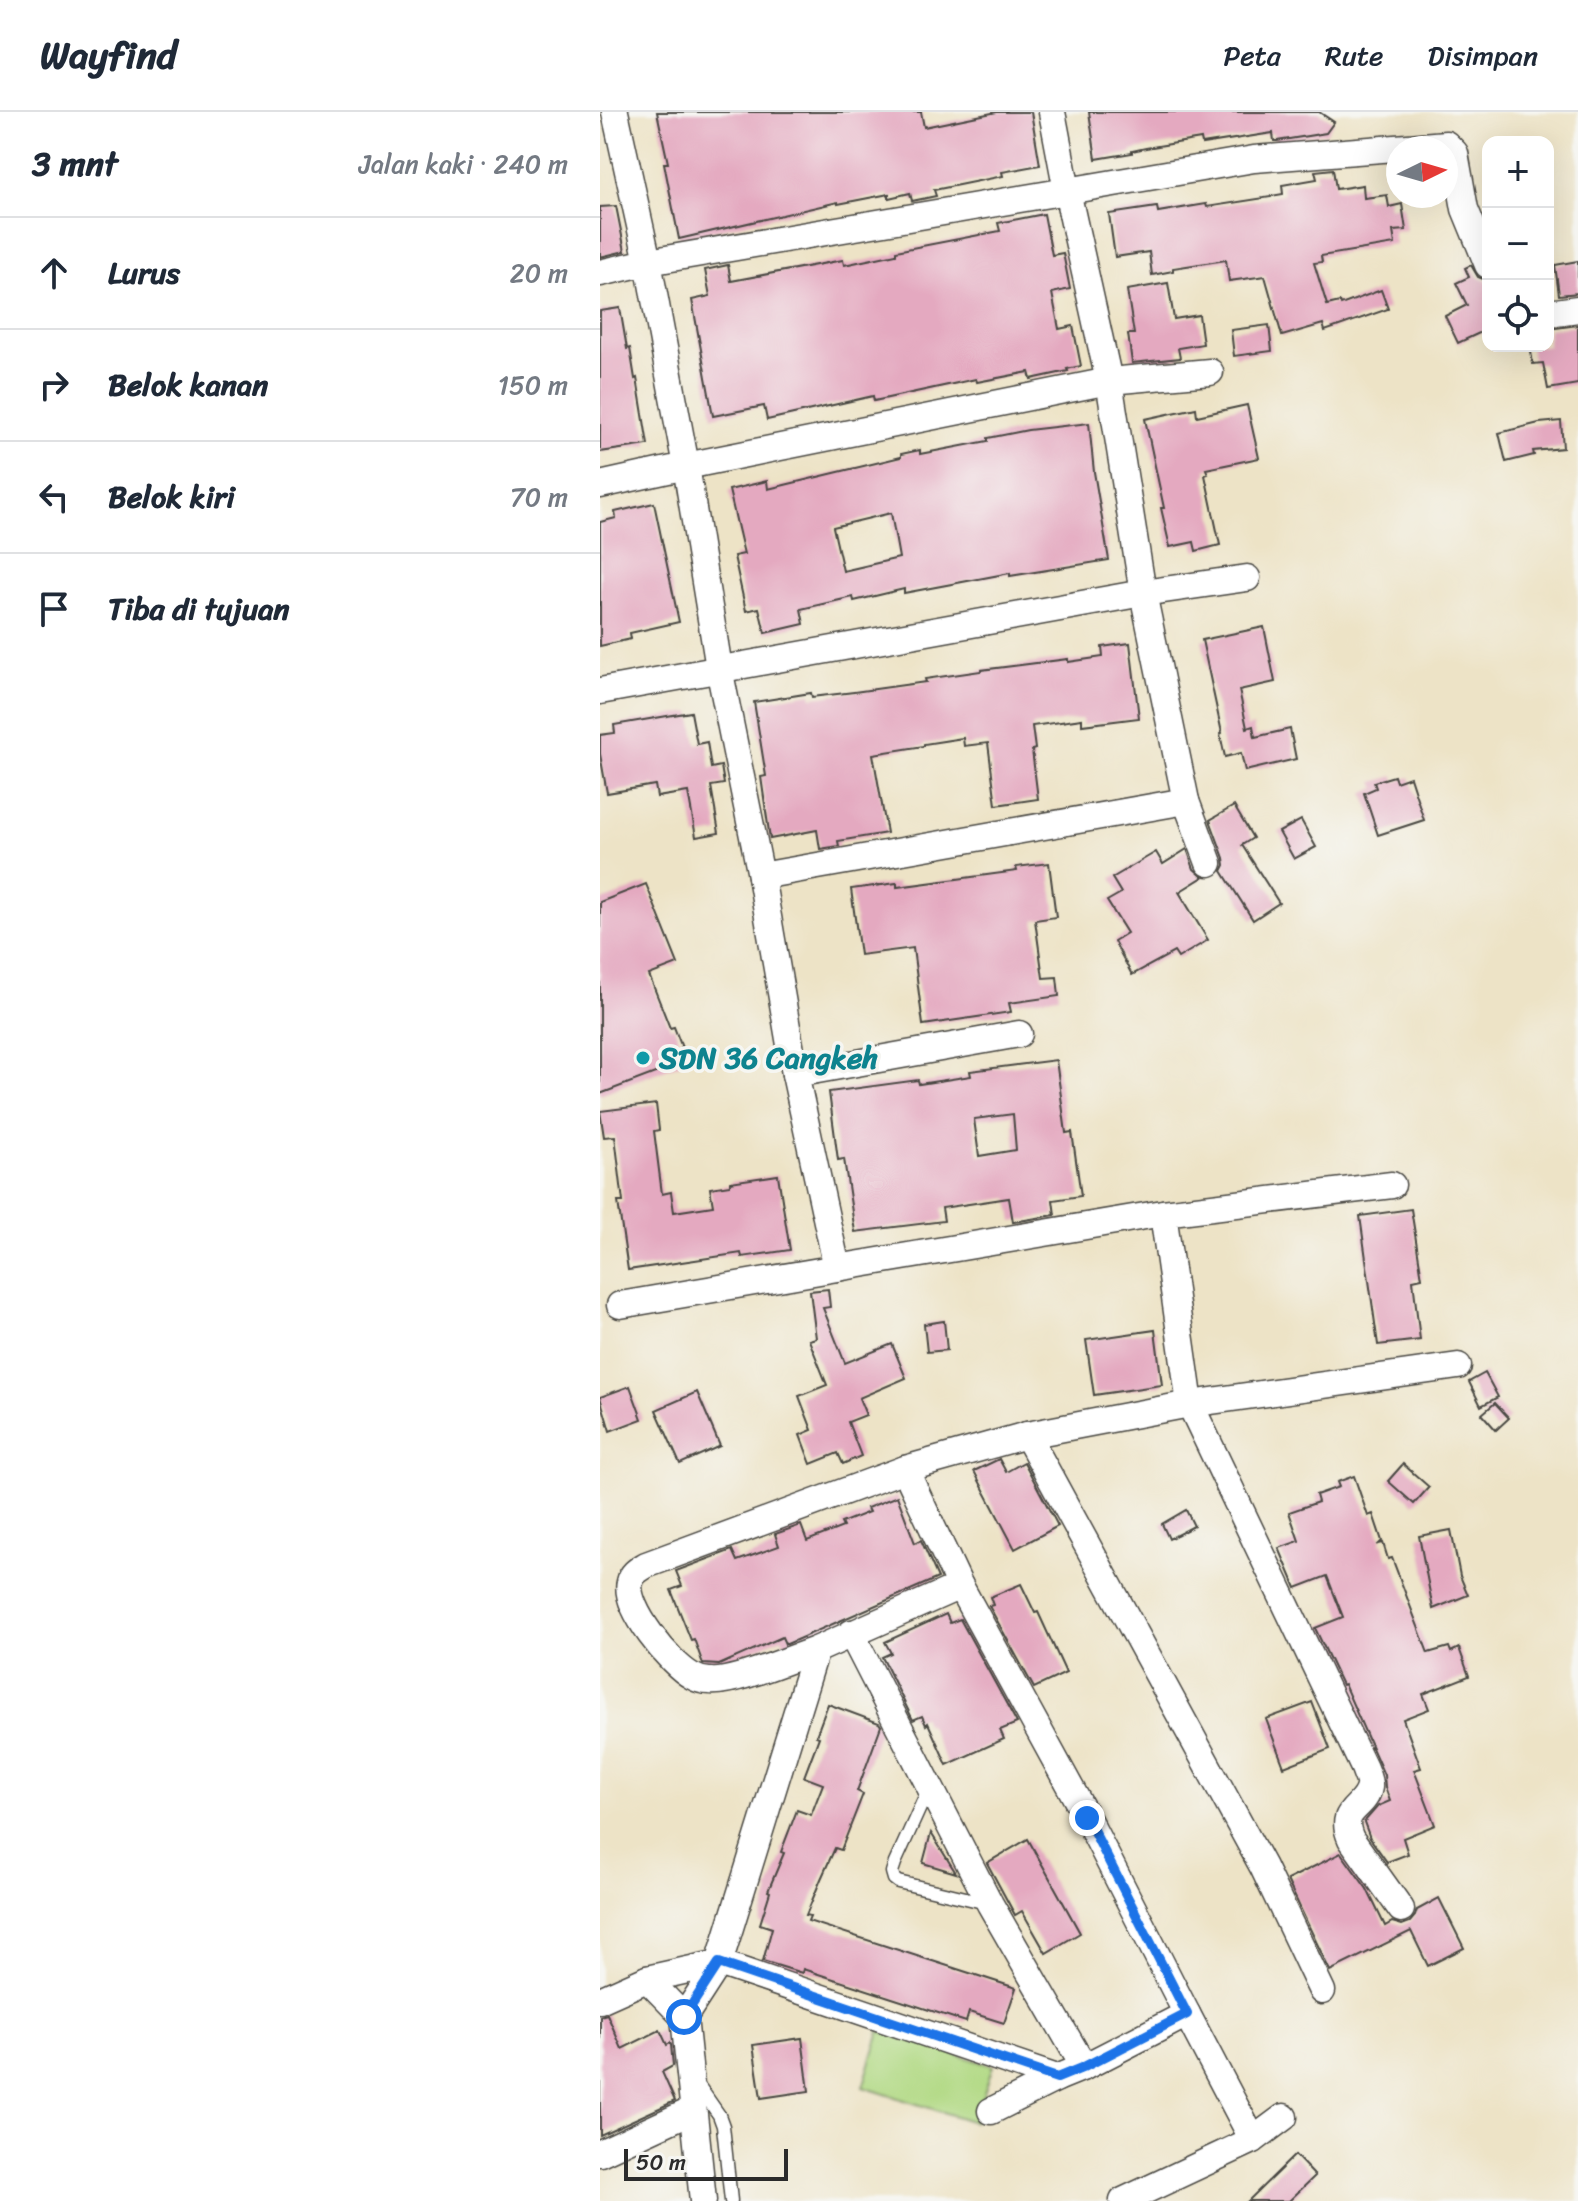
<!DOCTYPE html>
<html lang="id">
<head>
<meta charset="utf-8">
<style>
	:root { --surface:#fff; --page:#f2f2f3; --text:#1f2937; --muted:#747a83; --line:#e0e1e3 }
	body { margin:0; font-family:Sriracha,sans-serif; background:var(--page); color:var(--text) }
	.controls { position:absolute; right:24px; top:24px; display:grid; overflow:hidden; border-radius:16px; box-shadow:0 8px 32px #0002 }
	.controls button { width:72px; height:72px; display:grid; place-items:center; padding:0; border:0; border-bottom:2px solid var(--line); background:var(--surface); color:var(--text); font:40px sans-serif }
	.compass { position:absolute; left:786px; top:24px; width:72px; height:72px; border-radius:50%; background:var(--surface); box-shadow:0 8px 32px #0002; rotate:85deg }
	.scale { position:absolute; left:24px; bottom:20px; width:164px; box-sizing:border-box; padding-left:8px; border:4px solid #2b2b2b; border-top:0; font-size:22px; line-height:28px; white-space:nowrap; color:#2b2b2b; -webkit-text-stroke:6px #f6f6f2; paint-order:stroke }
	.stop { position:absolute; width:24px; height:24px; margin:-18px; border:6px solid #1a73e8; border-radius:50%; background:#fff }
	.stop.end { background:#1a73e8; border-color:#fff; box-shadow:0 2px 8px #0008 }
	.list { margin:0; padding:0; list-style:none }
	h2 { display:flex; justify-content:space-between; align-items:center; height:104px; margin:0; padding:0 32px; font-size:34px }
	h2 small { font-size:26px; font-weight:400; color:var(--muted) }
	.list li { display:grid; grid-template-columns:52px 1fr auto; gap:24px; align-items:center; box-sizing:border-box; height:112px; padding:0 32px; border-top:2px solid var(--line) }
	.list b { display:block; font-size:30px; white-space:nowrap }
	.list em { font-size:26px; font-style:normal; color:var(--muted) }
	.icon { flex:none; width:44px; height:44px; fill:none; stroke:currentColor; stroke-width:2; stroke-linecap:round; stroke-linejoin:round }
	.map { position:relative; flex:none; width:978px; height:2089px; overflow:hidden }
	header { display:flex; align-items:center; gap:48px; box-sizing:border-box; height:112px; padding:0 40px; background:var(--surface); border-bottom:2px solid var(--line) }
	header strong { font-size:38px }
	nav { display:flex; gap:44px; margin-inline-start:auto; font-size:28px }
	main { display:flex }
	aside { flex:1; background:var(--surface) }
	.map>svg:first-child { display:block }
</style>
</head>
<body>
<header>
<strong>Wayfind</strong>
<nav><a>Peta</a><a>Rute</a><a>Disimpan</a></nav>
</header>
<main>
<aside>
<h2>3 mnt<small>Jalan kaki · 240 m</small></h2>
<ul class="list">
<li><svg class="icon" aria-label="ahead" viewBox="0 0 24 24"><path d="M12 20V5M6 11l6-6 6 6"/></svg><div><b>Lurus</b></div><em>20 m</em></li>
<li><svg class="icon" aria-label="right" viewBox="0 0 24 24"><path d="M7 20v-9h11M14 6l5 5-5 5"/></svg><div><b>Belok kanan</b></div><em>150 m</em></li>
<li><svg class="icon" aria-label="left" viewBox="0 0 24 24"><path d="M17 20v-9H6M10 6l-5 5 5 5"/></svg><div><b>Belok kiri</b></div><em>70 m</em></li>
<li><svg class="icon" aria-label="arrive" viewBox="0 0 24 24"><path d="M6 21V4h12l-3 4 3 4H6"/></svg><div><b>Tiba di tujuan</b></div></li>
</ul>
</aside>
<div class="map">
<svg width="978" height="2089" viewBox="0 0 978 2089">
	<rect width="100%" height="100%" fill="#f6f6f2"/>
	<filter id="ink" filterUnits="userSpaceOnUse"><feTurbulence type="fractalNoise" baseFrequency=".0125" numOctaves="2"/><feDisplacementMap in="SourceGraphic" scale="16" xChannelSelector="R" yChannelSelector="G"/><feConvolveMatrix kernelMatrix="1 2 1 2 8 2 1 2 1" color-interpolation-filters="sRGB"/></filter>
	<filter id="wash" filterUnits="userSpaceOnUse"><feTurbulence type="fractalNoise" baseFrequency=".006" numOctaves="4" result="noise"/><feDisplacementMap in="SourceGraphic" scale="32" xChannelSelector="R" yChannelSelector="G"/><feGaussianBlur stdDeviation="1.8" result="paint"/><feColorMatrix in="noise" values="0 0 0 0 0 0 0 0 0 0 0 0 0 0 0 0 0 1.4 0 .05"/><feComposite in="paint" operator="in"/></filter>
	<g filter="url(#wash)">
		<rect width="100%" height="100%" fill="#ede3c6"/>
		<path fill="#b1d983" stroke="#6e8257" stroke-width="2" d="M280 1919 393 1954 374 2010 263 1975Z"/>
		<g id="blocks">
			<g fill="#e4a9c0" fill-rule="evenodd">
				<path d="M57 0H321L324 15 397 0H431L440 53 402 60 403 64 334 78 336 84 312 89 310 81 289 86V82L238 92V90L79 127 64 51H68Z"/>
				<path d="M489 0H719L734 10 726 21 677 29H674L673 21 602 32 601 27 546 36 532 39V41L496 47Z"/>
				<path d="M733 57 736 77 763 73 764 86 787 83 789 95 802 92 806 118 793 119 795 132 721 144 722 150 714 151 727 193 740 190 741 193 781 178 788 197 725 219 723 212 682 224 665 164 629 169 626 148 573 156V159L552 163 549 140 515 145 509 102 557 95 558 100 606 92 607 95 671 85V84L683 82 682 73 717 67 715 59Z"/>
				<path d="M16 94 25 139 0 145V95Z"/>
				<path d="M444 102 452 143 463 141 470 177 452 181 459 217 473 214 481 254 467 257 468 259 431 267 429 260 377 270 376 267 274 289 273 284 167 308 164 294 113 304 92 188 110 184 105 158 128 153 131 169 243 148 244 153 296 142V139L400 119 398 111Z"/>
				<path d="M978 149V181L959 183 955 153Z"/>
				<path d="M871 153 878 165 888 169V217L858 231 845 204 867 193 856 171 869 165 865 156Z"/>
				<path d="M568 171 574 207 599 203 603 232 578 236 580 246 532 251 528 222H534L527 178Z"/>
				<path d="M20 196 27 237 30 236 35 267 37 266 48 333 0 340V199Z"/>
				<path d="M669 213 672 239 634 244 631 218Z"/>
				<path d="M978 213V272L948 277 943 251 933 252 930 234H948V217Z"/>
				<path d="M647 293 659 346 606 357 608 362 605 363 620 433 596 439 594 430 570 435 561 396H564L545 307 596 296 597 304Z"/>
				<path d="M961 309 963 336 933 339 934 343 906 350 899 321 939 311Z"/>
				<path d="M489 311 494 360 509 448 410 464V461L304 481V477L254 489 253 485 201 497 204 512 165 521 159 496 146 499 134 444 144 442 129 378 167 369 168 377 301 345V342L320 338V342L388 329V326L428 318ZM291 401 299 446 243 459 233 415Z"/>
				<path d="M54 391 79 510 30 521 31 527 0 534V410L16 406 15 400Z"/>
				<path d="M664 515 675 570 639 578 647 616 653 614 655 625 690 617 696 647 645 659 641 641 625 645 620 622 622 621 602 528Z"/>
				<path d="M530 531 539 606 482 613V607L432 614 435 637 432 638 438 687 396 693 388 631 364 634 363 626 324 632V634L273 642 287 721 238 729 239 734 220 737 217 718 170 727 161 665 166 664 154 590 211 581 212 585 254 580 326 570 325 567 381 559V558L468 547V550L503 545 502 535Z"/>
				<path d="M91 600 97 632 107 630 111 656 121 654 124 672 111 674 119 721 96 725 88 680 57 685 55 673 7 681 0 642V623L15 621 14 613Z"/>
				<path d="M794 664 796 670 810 665 824 708 778 723 764 681 776 676 774 670Z"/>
				<path d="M634 694 653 726 642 733 679 791 653 808 622 759 625 753 624 746 610 708Z"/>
				<path d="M701 708 716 735 694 747 679 720Z"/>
				<path d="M587 737 594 757 603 765 579 780 608 828 578 846 574 840 532 863 514 829 527 821 507 789 521 781 512 766 556 740 563 752Z"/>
				<path d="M449 751 456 805 435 808 443 866 457 865 459 884 409 891 411 900 323 913 313 836 260 843 251 777 297 771V775L417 759 416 755Z"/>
				<path d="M46 772 78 852 49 863 70 916 74 915 87 949 0 982V790Z"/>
				<path d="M456 948 466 1021 472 1020 481 1084 453 1088 455 1103 413 1110 409 1086 342 1096 344 1109 255 1120 244 1047 238 1048 229 980 318 968 319 972 371 964 370 959ZM413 1002 416 1038 379 1044 374 1007Z"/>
				<path d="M56 992 59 1018 54 1019 62 1082 71 1080 74 1100 113 1094 110 1076 130 1073V1070L178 1063 190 1138 142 1145 141 1141 28 1158 18 1090H23L15 1024 4 1025 0 999Z"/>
				<path d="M811 1097 822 1166 813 1168 820 1228 778 1233 760 1104Z"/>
				<path d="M228 1177 230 1195 223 1196 245 1251 292 1232 306 1266 259 1286 266 1303 248 1310 261 1344 243 1352 238 1341 211 1352 200 1323 212 1318 199 1284 227 1273 209 1228 216 1226 210 1179Z"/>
				<path d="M344 1209 347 1238 327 1240 324 1212Z"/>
				<path d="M555 1218 562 1273 494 1283 486 1228Z"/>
				<path d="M885 1261 898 1285 881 1294 869 1270Z"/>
				<path d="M30 1274 42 1307 10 1319 0 1285Z"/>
				<path d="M97 1280 120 1334 80 1352 56 1298Z"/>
				<path d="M895 1291 909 1306 896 1318 882 1302Z"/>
				<path d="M399 1347 406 1360 424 1350 458 1414 415 1437 374 1359Z"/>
				<path d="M803 1352 829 1375 814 1392 788 1369Z"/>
				<path d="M754 1364 768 1404 773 1402 782 1429 779 1432 783 1431 788 1447 792 1446 828 1541 849 1535 851 1540 859 1536 869 1564 823 1582 829 1597 803 1607 821 1656 814 1658 835 1713 803 1726 808 1742 787 1750 770 1726 764 1710 778 1694 790 1689 785 1675 784 1663 744 1572 742 1573 715 1516 743 1505 727 1464 696 1476 679 1436 699 1429 689 1400 718 1390 716 1383 739 1375 737 1370Z"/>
				<path d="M297 1384 315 1431 321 1428 338 1466 187 1532H185L182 1525 119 1553 103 1552 94 1527 91 1528 71 1478 82 1474 76 1459 132 1438 137 1449 179 1434 175 1422 201 1413 207 1429 243 1415 241 1411 269 1400 267 1396Z"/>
				<path d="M586 1398 594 1414 569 1427 562 1412Z"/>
				<path d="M851 1418 860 1464 868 1483 833 1497 819 1424Z"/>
				<path d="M421 1472 435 1501 438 1500 466 1561 434 1576 389 1494 393 1493 390 1485Z"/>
				<path d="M346 1502 350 1511 360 1507 417 1611 400 1618 404 1627 347 1653 328 1611 326 1613 322 1604 313 1608 282 1545 291 1541 285 1530Z"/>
				<path d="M712 1590 730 1637 684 1655 666 1607Z"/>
				<path d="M228 1592 279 1611 281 1614 257 1679 263 1682 241 1738 235 1736 221 1767 206 1803 210 1804 208 1809 416 1876 404 1911 369 1900 366 1910 203 1857 202 1861 163 1849 172 1816 160 1812 170 1780 168 1779 184 1741 181 1740 197 1698 211 1703 223 1672 204 1665 219 1625 216 1624Z"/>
				<path d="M331 1721 356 1761 323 1751Z"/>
				<path d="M428 1727 480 1821 446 1841 422 1799 415 1803 387 1751Z"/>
				<path d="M741 1741 767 1777 785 1814 792 1810 802 1813 810 1810 815 1804 817 1798 839 1786 864 1836 828 1854 811 1819 730 1859 687 1768Z"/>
				<path d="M7 1902 22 1937 60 1918 67 1933 70 1931 71 1933 73 1954 62 1960 75 1989 0 2023V1904Z"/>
				<path d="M202 1926 209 1979 161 1986 153 1933Z"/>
				<path d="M695 2043 715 2064 689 2089H648Z"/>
			</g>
		</g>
	</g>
	<g filter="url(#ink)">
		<use href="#blocks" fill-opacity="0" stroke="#484742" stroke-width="2"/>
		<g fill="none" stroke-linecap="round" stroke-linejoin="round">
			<defs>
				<g id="lane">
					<path d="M328 1678 295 1751 292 1760 294 1767 298 1770 387 1791"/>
					<path d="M96 1970 119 2003 123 2014 131 2089"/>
				</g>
				<g id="street">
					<path d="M452 0 467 79 654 47 846 32 855 41 865 97 888 153"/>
					<path d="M0 161 48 150 467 79 509 269 543 481 586 689 161 764 119 556 86 354 48 150 15 0"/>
					<path d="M948 201 978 197"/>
					<path d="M0 373 86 354 509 269 610 260"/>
					<path d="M0 579 543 481 647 466"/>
					<path d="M586 689 609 751"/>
					<path d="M161 764 195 962 237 1156 563 1101 792 1073"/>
					<path d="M195 962 419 922"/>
					<path d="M563 1101 590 1292 764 1656C766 1662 770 1669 769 1675 765 1698 737 1696 751 1727L801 1797"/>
					<path d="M20 1193 237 1156"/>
					<path d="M305 1357 360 1474"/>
					<path d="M360 1474 487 1706 587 1902 484 1955 457 1966 119 1851 216 1538Z"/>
					<path d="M251 1521 390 1792 484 1955"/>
					<path d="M216 1538C192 1546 132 1572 110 1569 104 1569 97 1567 92 1564 71 1553 23 1495 30 1470 32 1461 38 1458 46 1453L305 1357 427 1323"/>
					<path d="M47 1867 119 1851 84 1905"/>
					<path d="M722 1879 663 1755 427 1323 590 1292 858 1254"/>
					<path d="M0 1888 47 1867 84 1905 103 2089"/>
					<path d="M587 1902 653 2028"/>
					<path d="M391 1999 457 1966"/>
					<path d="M0 2041 93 1998"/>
					<path d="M523 2089 653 2028 684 2005"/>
				</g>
			</defs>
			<use href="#lane" stroke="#484742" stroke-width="15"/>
			<use href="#street" stroke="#484742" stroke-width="29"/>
			<use href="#lane" stroke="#fff" stroke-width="12"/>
			<use href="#street" stroke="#fff" stroke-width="26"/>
		</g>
	</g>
	<g fill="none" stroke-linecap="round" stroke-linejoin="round" filter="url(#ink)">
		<path stroke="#1a73e8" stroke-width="10" d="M84 1905 119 1851 457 1966 484 1955 587 1902 487 1706"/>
	</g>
	<circle fill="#0f9aa8" stroke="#f6f6f2" stroke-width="3" cx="43" cy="946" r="8"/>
	<g text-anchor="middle" stroke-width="7" stroke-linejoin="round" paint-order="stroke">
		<g font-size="30" font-weight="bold" fill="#0d838f" stroke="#f6f6f2" text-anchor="start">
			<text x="59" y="956">SDN 36 Cangkeh</text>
		</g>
	</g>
</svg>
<div class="controls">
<button>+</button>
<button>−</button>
<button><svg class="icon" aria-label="locate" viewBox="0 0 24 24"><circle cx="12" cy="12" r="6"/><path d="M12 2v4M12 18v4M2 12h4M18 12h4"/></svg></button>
</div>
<svg class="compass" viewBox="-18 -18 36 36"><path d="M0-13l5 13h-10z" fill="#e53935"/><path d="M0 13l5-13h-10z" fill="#747a83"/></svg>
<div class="scale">50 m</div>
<div class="stop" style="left:84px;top:1905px"></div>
<div class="stop end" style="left:487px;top:1706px"></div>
</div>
</main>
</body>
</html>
